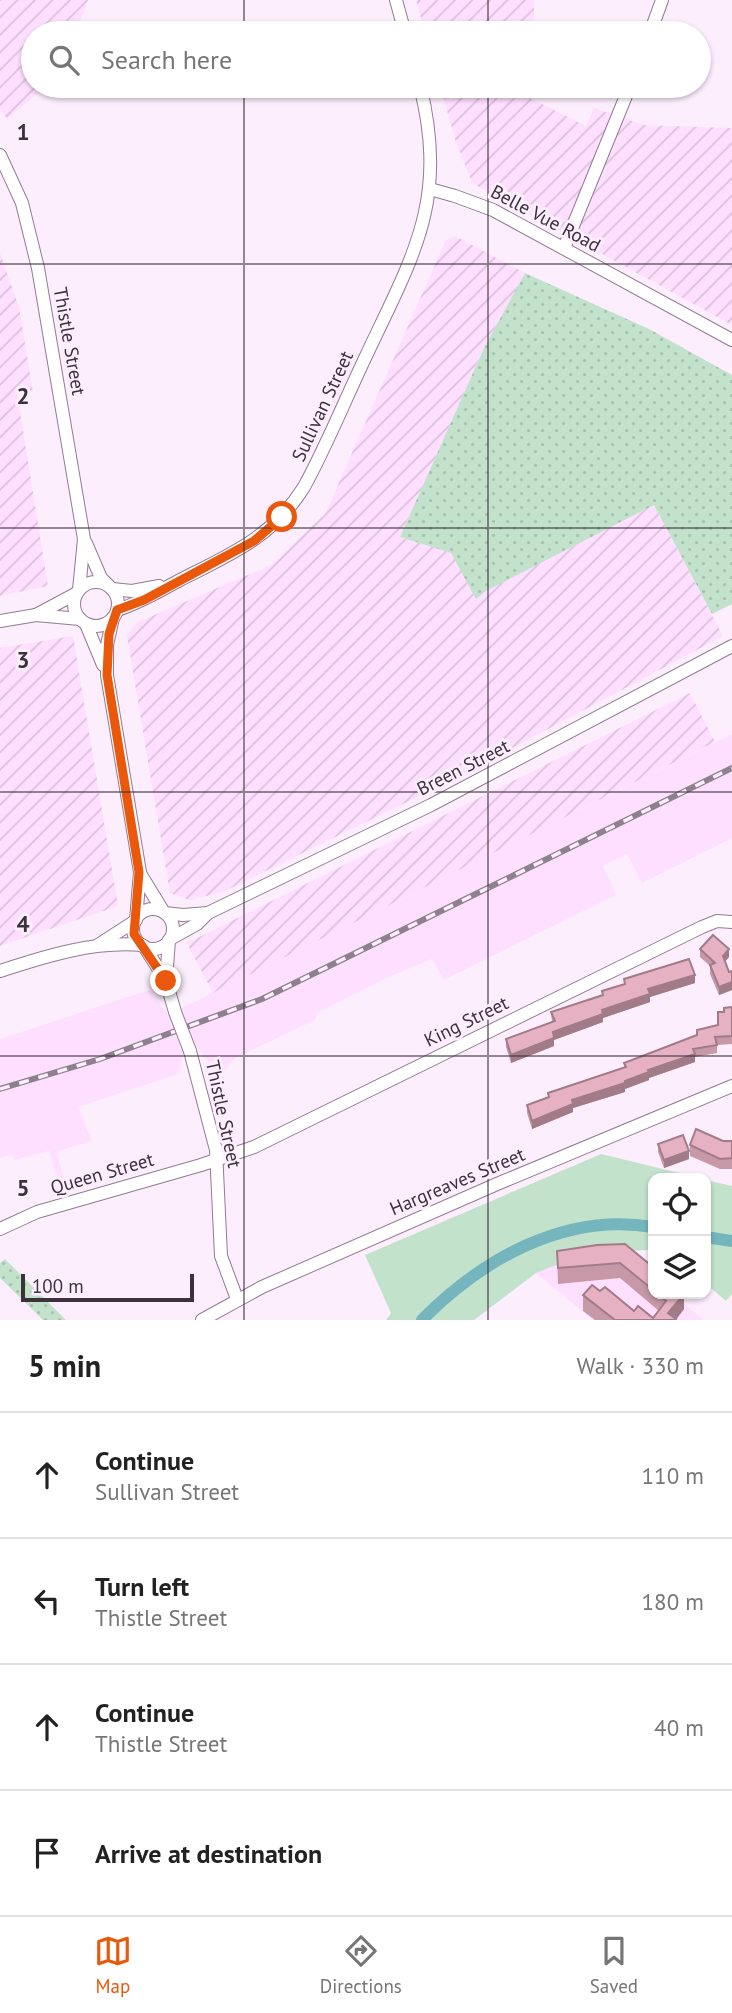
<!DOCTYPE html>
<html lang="en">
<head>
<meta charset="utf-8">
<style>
	:root { --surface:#fff; --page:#f6f6f6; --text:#222; --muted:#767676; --line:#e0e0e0; --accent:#ea580c }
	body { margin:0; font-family:"PT Sans",sans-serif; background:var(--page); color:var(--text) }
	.controls { position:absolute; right:21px; bottom:21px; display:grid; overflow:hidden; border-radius:14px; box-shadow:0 2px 5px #0004 }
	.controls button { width:63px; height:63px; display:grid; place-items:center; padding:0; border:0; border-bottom:2px solid var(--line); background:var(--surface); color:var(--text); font:35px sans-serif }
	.scale { position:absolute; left:21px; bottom:18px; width:173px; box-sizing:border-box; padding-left:7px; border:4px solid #3c323c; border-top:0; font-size:19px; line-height:24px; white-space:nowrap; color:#3c323c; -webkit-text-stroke:5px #fdeefe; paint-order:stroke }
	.stop { position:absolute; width:21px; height:21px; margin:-16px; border:5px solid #ea580c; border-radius:50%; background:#fff }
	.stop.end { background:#ea580c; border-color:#fff; box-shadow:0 2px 7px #0008 }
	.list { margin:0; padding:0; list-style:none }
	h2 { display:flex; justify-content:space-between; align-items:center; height:91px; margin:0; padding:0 28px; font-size:30px }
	h2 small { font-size:23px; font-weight:400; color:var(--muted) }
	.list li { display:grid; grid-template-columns:46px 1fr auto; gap:21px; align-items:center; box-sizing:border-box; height:126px; padding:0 28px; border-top:2px solid var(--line) }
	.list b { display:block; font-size:26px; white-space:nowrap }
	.list p { margin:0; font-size:23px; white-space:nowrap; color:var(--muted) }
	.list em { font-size:23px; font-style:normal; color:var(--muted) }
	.icon { flex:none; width:38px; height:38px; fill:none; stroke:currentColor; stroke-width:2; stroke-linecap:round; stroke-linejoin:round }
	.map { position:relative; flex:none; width:732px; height:1320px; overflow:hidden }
	.search { position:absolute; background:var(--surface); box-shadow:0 2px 5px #0004; left:21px; right:21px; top:21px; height:77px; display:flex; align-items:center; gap:18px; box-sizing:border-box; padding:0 24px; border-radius:38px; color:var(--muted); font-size:26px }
	.sheet { height:595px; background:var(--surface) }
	nav { display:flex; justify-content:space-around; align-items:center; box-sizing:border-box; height:98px; border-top:2px solid var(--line); background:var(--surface); font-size:19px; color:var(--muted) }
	nav a { display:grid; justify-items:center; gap:4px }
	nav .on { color:var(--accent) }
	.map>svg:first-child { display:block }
</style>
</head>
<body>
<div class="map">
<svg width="732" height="1320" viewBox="0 0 732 1320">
	<defs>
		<pattern id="industrial-furrows" width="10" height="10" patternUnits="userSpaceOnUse" patternTransform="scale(1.75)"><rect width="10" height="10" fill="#fedfff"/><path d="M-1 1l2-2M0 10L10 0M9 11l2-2" fill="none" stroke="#dbc0db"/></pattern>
		<pattern id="grass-dots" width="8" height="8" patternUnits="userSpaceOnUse" patternTransform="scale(1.75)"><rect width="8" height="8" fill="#c2e2cb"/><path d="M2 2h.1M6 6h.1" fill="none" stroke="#a8c2af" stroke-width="1.8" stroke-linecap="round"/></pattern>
	</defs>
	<rect width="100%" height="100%" fill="#fdeefe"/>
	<g fill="#fedfff">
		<path d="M732 734V838L642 883 627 854 603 866 616 895 444 980 432 959 391 976 317 1013 315 1020 233 1059 220 1077 198 1048 184 1052 178 1074 78 1107 92 1141 58 1151 57 1155 64 1177 58 1179 49 1151 14 1160 12 1155 0 1158V1039L149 990 168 1015Z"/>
		<path d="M624 1253 653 1294H672L704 1320H593L536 1273 556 1265Z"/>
	</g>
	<g fill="url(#industrial-furrows)">
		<path d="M0 0H88L76 33H33V86H47L7 119 0 108Z"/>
		<path d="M416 0H534V33H425Z"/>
		<path d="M440 86H523L520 93 586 126 594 108 644 125 732 128V325L472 183 456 142Z"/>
		<path d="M455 236 525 273 484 348 400 537 452 553 476 599 486 591 654 505 723 636 460 776 223 892 190 900 170 893 127 636 138 622 271 565 325 514 446 240Z"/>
		<path d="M0 253 19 307 33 392 17 393 48 586 0 596Z"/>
		<path d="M73 636 118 906 0 946V648Z"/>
		<path d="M690 693 715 742 213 993 187 943Z"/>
	</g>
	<g fill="url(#grass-dots)">
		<path d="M525 273 649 329 732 375V604L712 614 654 505 486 591 476 599 451 553 400 537 484 348Z"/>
		<path d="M5 1259 66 1320H43L0 1278V1263Z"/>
	</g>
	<g fill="#c2e2cb">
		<path d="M601 1154 700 1178H653V1252L648 1250 630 1251 556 1265 536 1273 474 1320H386L391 1313 365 1255Z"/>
		<path d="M706 1180 732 1186V1294L726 1301 706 1284Z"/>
	</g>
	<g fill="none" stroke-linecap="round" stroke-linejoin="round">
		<g stroke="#75b5bd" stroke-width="12">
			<path d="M706 1237 732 1241"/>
			<path d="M422 1320C482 1259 565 1212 653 1227"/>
		</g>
		<defs>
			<g id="minor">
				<path d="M396 0 405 33"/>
				<path d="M650 33 662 0"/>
				<path d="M0 155 22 203 38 268 84 539 79 590"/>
				<path d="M430 189 455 196 493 210 732 340"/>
				<path d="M564 248 630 86"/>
				<path d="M86 543 101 578 108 585"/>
				<circle cx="96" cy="604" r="22"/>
				<path d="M112 589 132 591 159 586"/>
				<path d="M117 610C140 603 159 591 180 580 231 554 273 537 304 487 327 445 345 400 366 356 413 256 449 200 420 86"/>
				<path d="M36 615 77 593"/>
				<path d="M113 618 107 645V675L140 872 136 920"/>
				<path d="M0 621 36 615 80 619"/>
				<path d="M86 624 103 665"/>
				<path d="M141 875 163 911"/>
				<circle cx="153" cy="929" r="20"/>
				<path d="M165 913 183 915 208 913"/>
				<path d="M170 939 197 924 208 913 431 805 732 646"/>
				<path d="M98 945 135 921"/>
				<path d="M144 946 166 981 175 1012"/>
				<path d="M0 971C46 956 93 941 142 945"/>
				<path d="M166 981 169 940"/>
				<path d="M190 1051 216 1150 221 1256 237 1299"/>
				<path d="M0 1229 37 1212 201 1165 254 1147 702 927 717 921 732 922"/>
				<path d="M202 1320 262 1287 497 1184 732 1086"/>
			</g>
		</defs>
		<use href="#minor" stroke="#927b93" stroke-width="14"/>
		<use href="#minor" stroke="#fff" stroke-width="12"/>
		<defs>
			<path id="rail" d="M0 1089 100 1059 262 999 732 768"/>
		</defs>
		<use href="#rail" stroke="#8d818e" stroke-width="6"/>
		<use href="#rail" stroke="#fdeefe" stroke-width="3.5" stroke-dasharray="10" stroke-linecap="butt"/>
		<defs>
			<path id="minor-bridge" d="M175 1012 190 1051"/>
		</defs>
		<use href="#minor-bridge" stroke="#927b93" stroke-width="14" stroke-linecap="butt"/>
		<use href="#minor-bridge" stroke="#fff" stroke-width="12"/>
	</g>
	<g fill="#c698a8">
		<path d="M700 949 729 957 725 961 729 972 732 971V990L719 995 710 974V966L700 957Z"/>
		<path d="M624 979 695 983 650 997V1002L603 1018V1022L554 1040V1046L511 1063 506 1047V1039L552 1022 551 1012 602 996V991L624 984Z"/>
		<path d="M732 1007V1044L717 1045V1053L695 1057V1062L649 1078V1080L625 1089V1092L573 1108V1112L532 1129 527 1113V1105L548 1097V1093L624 1067V1063L697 1036V1030L718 1025 724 1012Z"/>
		<path d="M723 1141H732V1169H720L690 1156V1145Z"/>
		<path d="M658 1144 689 1159 664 1168 658 1152Z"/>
		<path d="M557 1251 653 1267V1294H684V1309L676 1320H595L583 1311V1295L600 1291 634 1311 653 1318 659 1311 620 1278 558 1284Z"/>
	</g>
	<g fill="#a17c88">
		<path d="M729 949V957L723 964V956Z"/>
		<path d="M695 975V983L650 997V1002L603 1018V1022L554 1040V1046L511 1063V1055L553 1032 648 989Z"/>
		<path d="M732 982V990L719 995V987Z"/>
		<path d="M695 1054V1062L649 1078V1080L625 1089V1092L573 1108V1112L532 1129V1121L572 1100 625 1081 648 1070Z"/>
		<path d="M689 1151V1159L664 1168V1160Z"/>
		<path d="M684 1294V1309L676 1319 668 1313Z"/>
	</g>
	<g fill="#e6b1c3" stroke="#a17c88" stroke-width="2">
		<path d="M713 935 729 949 723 956 729 972 732 971V982L719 987 710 965 715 963 700 949Z"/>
		<path d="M689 959 695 975 648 989 650 994 602 1010 603 1014 553 1032 554 1038 511 1055 506 1039 555 1021 551 1012 603 995 602 991 625 984 624 979Z"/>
		<path d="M732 1007V1036L715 1037 717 1045 693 1049 695 1054 648 1070 649 1072 625 1081V1083L572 1100 573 1104 532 1121 527 1105 549 1097 548 1093 626 1067 624 1063 697 1035V1030L718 1025V1012H724V1008Z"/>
		<path d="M696 1129 723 1141H732V1158L720 1159 690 1145Z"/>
		<path d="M683 1135 689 1151 664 1160 658 1144Z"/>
		<path d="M625 1244 653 1267V1290L620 1263 558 1268 557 1251 597 1245Z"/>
		<path d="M592 1285 600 1291 605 1287 634 1311 638 1306 653 1318 666 1301 657 1294H684L668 1313 676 1319 675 1320H615L583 1295Z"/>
	</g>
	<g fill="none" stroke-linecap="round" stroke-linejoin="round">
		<path stroke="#ea580c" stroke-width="9" d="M166 981 134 934 139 872 107 675 109 634 117 610 144 600 254 541 282 517"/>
	</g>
	<path fill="none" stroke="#3c323c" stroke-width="2" stroke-opacity="0.55" d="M244 0V33M488 0V33M244 86V1320M488 86V1320M0 264H732M0 528H732M0 792H732M0 1056H732"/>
	<g text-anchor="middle" stroke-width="6" stroke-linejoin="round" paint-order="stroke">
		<g font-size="19" fill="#3c323c" stroke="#fdeefe">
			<text transform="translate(546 218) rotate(28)" y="7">Belle Vue Road</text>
			<text transform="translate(70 341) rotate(80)" y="7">Thistle Street</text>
			<text transform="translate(322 406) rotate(-65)" y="7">Sullivan Street</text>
			<text transform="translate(463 767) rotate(-27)" y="7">Breen Street</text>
			<text transform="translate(466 1021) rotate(-26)" y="7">King Street</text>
			<text transform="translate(224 1114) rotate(78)" y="7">Thistle Street</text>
			<text transform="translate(102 1173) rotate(-16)" y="7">Queen Street</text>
			<text transform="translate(457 1181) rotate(-23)" y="7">Hargreaves Street</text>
		</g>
	</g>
	<g font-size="23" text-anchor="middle" font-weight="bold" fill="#3c323c" stroke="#fdeefe" stroke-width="6" stroke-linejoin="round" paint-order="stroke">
		<text x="23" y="140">1</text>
		<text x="23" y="404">2</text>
		<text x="23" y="668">3</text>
		<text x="23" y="932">4</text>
		<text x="23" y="1196">5</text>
	</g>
</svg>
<div class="controls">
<button><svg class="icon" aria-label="locate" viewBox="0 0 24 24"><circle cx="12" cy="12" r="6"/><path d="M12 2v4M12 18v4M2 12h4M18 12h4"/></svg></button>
<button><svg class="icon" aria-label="layers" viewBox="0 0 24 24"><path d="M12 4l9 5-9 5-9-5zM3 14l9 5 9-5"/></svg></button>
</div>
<div class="scale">100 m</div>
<div class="stop" style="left:282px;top:517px"></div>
<div class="stop end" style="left:166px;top:981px"></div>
<div class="search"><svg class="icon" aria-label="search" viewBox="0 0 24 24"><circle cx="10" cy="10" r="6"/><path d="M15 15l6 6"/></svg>Search here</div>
</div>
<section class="sheet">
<h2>5 min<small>Walk · 330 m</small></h2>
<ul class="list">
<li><svg class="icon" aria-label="ahead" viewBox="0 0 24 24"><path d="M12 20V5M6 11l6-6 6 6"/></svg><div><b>Continue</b><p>Sullivan Street</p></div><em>110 m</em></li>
<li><svg class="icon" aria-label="left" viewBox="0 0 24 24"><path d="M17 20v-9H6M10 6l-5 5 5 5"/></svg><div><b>Turn left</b><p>Thistle Street</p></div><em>180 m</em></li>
<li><svg class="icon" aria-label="ahead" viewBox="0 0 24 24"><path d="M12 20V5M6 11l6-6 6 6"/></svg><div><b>Continue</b><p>Thistle Street</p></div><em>40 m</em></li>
<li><svg class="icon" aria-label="arrive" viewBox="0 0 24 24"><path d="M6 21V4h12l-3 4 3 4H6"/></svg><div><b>Arrive at destination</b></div></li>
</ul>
</section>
<nav>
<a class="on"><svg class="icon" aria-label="map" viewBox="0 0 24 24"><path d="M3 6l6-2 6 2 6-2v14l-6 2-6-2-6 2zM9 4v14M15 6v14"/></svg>Map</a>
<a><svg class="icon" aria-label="directions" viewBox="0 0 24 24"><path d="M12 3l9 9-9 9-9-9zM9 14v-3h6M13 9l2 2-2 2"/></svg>Directions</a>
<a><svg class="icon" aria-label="saved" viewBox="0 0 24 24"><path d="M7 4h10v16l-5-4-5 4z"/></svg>Saved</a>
</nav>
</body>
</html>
